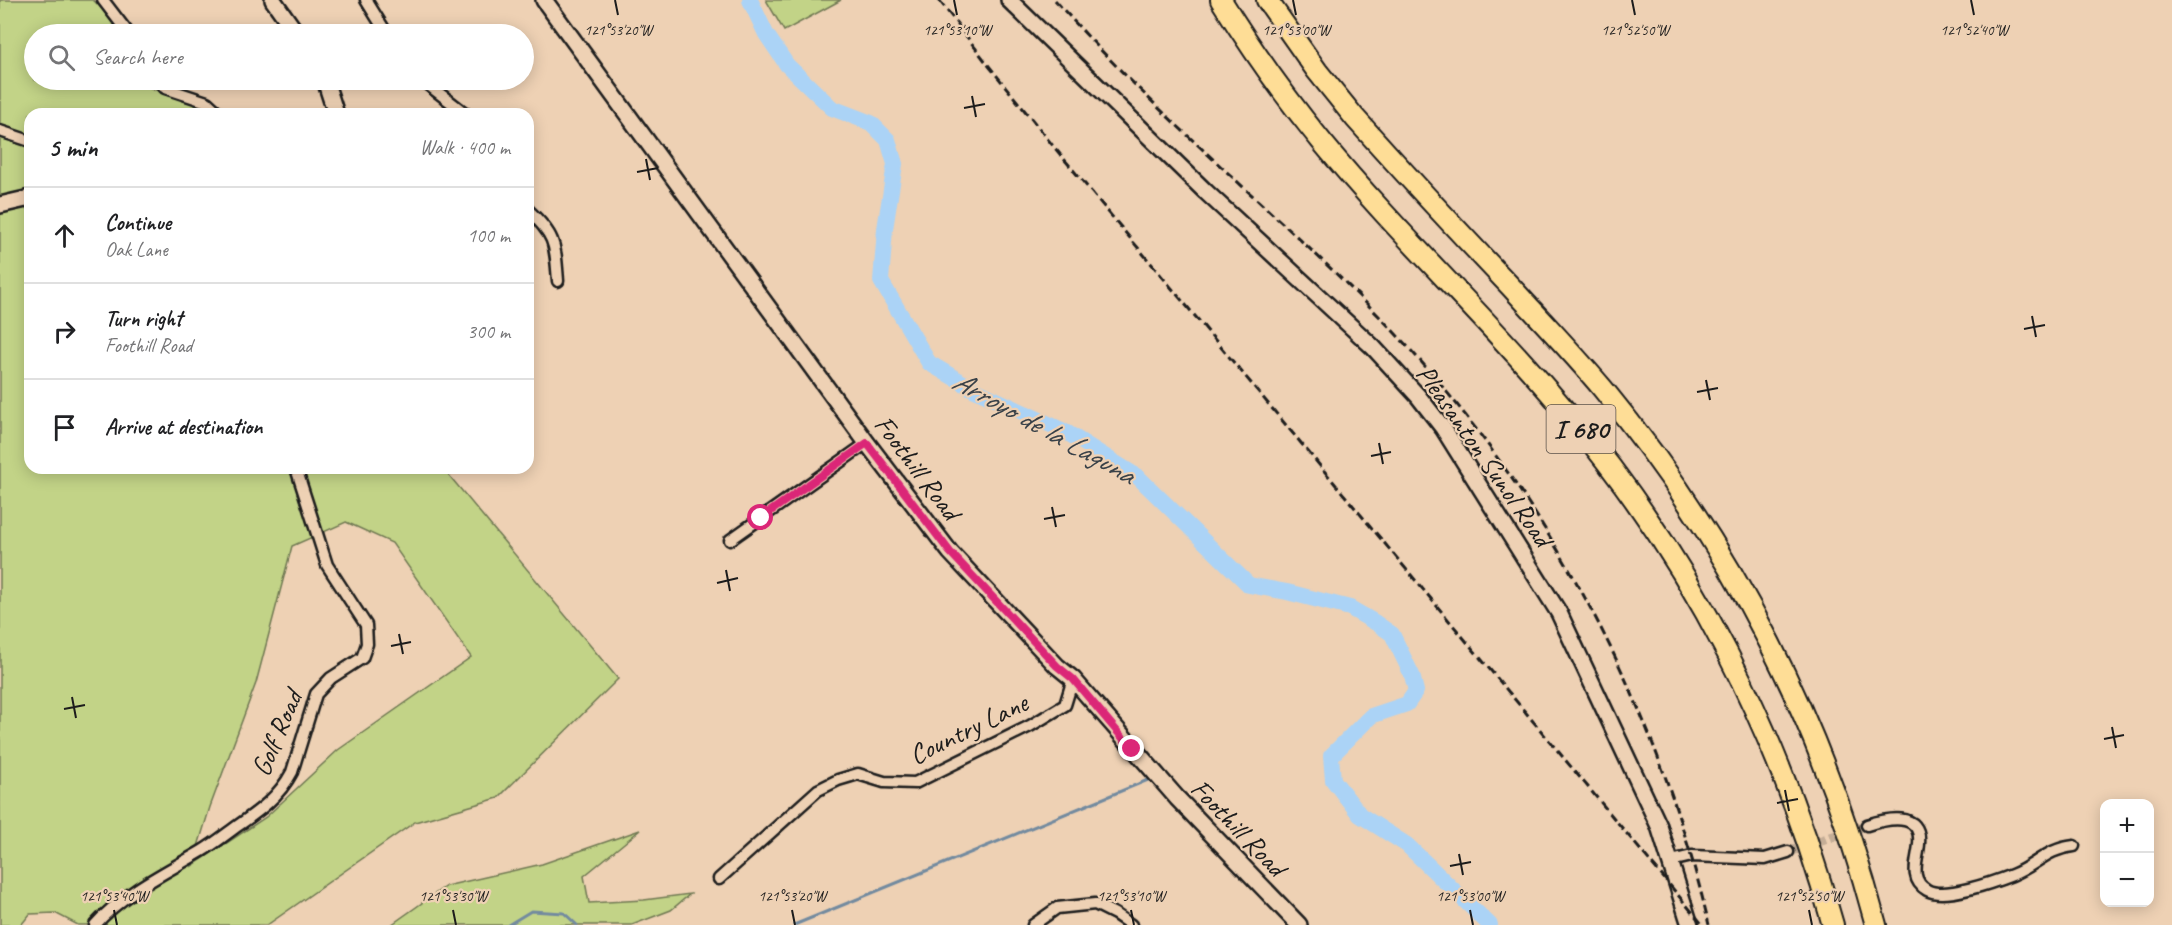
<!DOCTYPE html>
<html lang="en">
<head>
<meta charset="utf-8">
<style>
	:root { --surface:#fff; --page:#f2f2f2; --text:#202124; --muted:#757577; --line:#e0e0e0 }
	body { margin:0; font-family:Caveat,sans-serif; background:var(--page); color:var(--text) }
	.controls { position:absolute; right:18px; bottom:18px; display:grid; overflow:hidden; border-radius:12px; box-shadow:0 3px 15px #0003 }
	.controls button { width:54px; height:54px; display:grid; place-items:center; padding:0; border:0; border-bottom:2px solid var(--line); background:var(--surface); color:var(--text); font:30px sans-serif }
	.stop { position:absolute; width:18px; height:18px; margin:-14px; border:4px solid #db2777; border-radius:50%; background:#fff }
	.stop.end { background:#db2777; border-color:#fff; box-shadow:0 2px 6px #0008 }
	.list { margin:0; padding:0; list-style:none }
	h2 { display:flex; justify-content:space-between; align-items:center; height:78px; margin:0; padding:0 24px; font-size:26px }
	h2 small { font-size:20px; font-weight:400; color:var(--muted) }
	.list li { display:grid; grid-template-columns:39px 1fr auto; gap:18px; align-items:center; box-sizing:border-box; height:96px; padding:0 24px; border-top:2px solid var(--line) }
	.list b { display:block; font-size:22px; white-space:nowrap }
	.list p { margin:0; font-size:20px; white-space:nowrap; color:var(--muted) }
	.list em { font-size:20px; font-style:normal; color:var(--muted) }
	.icon { flex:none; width:33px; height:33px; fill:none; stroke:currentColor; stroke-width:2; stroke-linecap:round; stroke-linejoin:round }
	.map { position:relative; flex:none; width:2172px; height:925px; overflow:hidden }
	.search { position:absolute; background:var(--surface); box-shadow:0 3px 15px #0003; left:24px; top:24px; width:510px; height:66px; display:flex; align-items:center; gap:15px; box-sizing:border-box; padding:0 21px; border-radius:33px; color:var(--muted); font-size:22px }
	.panel { position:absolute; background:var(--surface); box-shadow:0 3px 15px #0003; left:24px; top:108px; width:510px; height:366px; border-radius:18px }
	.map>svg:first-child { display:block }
</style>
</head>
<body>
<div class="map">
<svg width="2172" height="925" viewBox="0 0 2172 925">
	<rect width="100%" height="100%" fill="#eed1b4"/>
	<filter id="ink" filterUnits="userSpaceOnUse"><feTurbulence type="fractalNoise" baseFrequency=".0167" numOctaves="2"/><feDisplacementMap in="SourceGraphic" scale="12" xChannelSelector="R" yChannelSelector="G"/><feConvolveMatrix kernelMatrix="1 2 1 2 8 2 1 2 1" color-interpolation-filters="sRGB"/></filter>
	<g filter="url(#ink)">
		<g fill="#c2d387" stroke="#6f7852" stroke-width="1.5" fill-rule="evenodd">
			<path d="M0 0H93L112 18 121 34H34V80H147L152 89 198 104 209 114H30V468H443L618 679 498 798 415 822 267 925H78L55 913 30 914 21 925H0ZM346 522 392 543 471 657 338 750 266 817 192 866 210 807 256 683 292 546Z"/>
			<path d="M766 0H841L784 31Z"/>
			<path d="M640 830 584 876 589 903 644 900 690 894 671 910 632 925H391L446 886 542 864Z"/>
		</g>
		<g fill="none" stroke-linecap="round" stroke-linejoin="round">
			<g stroke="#728a9f" stroke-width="3">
				<path d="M508 925 531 911 564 913 577 925"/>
				<path d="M794 925 1148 780"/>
			</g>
			<path stroke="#abd3f6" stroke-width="16" d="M750 0 766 34 787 65 832 108 871 123 888 140 895 164 885 229 881 281 929 363 975 390 1066 432 1138 477 1249 585 1287 592 1350 608 1376 623 1392 634 1412 675 1416 691 1407 704 1371 716 1331 756 1333 780 1360 815 1407 845 1490 925"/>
			<path stroke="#c4ad96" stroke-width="10" stroke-dasharray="10 5" stroke-linecap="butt" d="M1788 852 1867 825"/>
			<defs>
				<g id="street">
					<path d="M103 0 129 34"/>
					<path d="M366 0 387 34"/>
					<path d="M159 80 165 88 207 102 220 114"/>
					<path d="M422 80 466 114"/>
					<path d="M0 131 30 141"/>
					<path d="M528 210C556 236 555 244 558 281"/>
					<path d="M730 540 867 443"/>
					<path d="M1867 825C1886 819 1922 810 1919 844 1918 860 1908 879 1927 890 1944 900 1994 882 2012 875 2037 865 2046 849 2074 846"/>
					<path d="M1671 861 1692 856 1765 859 1788 852"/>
					<path d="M719 879 818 790 838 780 858 774 884 782 915 783 1030 726 1065 705 1073 679"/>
					<path d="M95 925C124 892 165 873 202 851 214 844 225 835 236 827 259 811 279 797 292 772L316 694 331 678 362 658 367 644 366 625 327 565 296 468"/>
					<path d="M1033 925 1057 908 1095 904 1115 914 1131 925"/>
				</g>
				<g id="secondary">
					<path d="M273 0 297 34"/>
					<path d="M544 0 867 443 950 552 1057 666 1073 679 1177 798 1299 925"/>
					<path d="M1009 0 1206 192 1373 347 1418 396 1443 428 1559 613 1659 826 1690 925"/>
					<path d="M325 80 336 114"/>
					<path d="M0 205 30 198"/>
				</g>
				<g id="highway">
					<path d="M1221 0C1252 50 1285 97 1322 142 1400 237 1490 320 1568 414 1694 562 1781 738 1833 925"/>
					<path d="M1267 0 1317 71 1355 118C1406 175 1458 231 1511 287 1542 321 1574 354 1603 389 1735 549 1823 725 1876 925"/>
				</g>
			</defs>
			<use href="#street" stroke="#1c1c1c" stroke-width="15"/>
			<use href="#secondary" stroke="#1c1c1c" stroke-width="20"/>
			<use href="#highway" stroke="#1c1c1c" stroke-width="24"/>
			<use href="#street" stroke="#eed1b4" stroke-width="10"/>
			<use href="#secondary" stroke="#eed1b4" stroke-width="15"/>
			<use href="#highway" stroke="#fedd96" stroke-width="20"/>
			<g stroke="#1c1c1c" stroke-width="3" stroke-dasharray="9 4.5" stroke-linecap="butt">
				<path d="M939 0 989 66 1054 147 1703 925"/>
				<path d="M1055 0C1149 108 1261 199 1362 299 1533 468 1655 691 1709 925"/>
			</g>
		</g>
	</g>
	<g fill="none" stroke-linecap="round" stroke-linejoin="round" filter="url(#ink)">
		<path stroke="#db2777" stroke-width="8" d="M761 518 867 443 950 552 1057 666 1073 679 1132 749"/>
	</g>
	<path fill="none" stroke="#1c1c1c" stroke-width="2" d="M615 0 618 15M954 0 957 15M1293 0 1296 15M1632 0 1635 15M1971 0 1974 15M972 96 976 117M964 108 985 104M646 159 650 180M637 172 658 168M2032 316 2036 337M2024 329 2045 325M1706 380 1710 400M1697 392 1718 388M1379 443 1383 464M1371 456 1391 452M1052 507 1056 527M1044 519 1065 515M726 570 730 591M717 583 738 578M399 634 403 654M391 646 411 642M72 697 76 718M64 709 85 705M2112 727 2116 748M2104 739 2124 735M1785 790 1789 811M1777 803 1798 799M1459 854 1463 875M1450 866 1471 862M114 910 117 925M453 910 456 925M792 910 795 925M1131 910 1134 925M1470 910 1473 925M1809 910 1812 925"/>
	<g text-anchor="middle" stroke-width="4.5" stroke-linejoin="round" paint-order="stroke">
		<rect fill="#eed1b4" stroke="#5b524a" stroke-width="1.5" x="1546.5" y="405" width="69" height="48" rx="4.5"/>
		<g font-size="27" font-weight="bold" fill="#1c1c1c">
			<text x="1581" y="438">I 680</text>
		</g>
		<g font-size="28" fill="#1c1c1c" stroke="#eed1b4">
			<text transform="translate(1485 455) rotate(55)" y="10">Pleasanton Sunol Road</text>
			<text transform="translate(918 467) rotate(53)" y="10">Foothill Road</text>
			<text transform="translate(968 728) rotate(-26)" y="10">Country Lane</text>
			<text transform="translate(276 733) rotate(-67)" y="10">Golf Road</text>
			<text transform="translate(1239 827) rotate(46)" y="10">Foothill Road</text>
		</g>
		<g font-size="30" font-style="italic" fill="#394148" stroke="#eed1b4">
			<text transform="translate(1044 427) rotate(29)" y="10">Arroyo de la Laguna</text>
		</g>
	</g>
	<g font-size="15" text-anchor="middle" fill="#1c1c1c" stroke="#eed1b4" stroke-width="4.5" stroke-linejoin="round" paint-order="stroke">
		<text x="618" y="35">121°53'20"W</text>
		<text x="957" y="35">121°53'10"W</text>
		<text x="1296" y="35">121°53'00"W</text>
		<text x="1635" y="35">121°52'50"W</text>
		<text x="1974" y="35">121°52'40"W</text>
		<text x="114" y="901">121°53'40"W</text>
		<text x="453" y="901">121°53'30"W</text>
		<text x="792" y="901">121°53'20"W</text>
		<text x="1131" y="901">121°53'10"W</text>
		<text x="1470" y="901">121°53'00"W</text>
		<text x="1809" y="901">121°52'50"W</text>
	</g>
</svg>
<div class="controls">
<button>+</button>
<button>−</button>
</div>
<div class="stop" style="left:761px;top:518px"></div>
<div class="stop end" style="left:1132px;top:749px"></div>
<div class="search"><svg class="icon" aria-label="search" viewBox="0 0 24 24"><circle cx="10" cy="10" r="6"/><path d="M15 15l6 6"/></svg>Search here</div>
<section class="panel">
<h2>5 min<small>Walk · 400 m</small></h2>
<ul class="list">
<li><svg class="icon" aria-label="ahead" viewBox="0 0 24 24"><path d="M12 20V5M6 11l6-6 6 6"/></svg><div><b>Continue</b><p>Oak Lane</p></div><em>100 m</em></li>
<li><svg class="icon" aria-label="right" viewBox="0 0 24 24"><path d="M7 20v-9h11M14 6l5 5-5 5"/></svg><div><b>Turn right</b><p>Foothill Road</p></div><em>300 m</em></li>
<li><svg class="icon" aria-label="arrive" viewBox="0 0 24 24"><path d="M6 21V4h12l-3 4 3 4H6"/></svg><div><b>Arrive at destination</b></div></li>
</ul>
</section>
</div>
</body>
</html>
